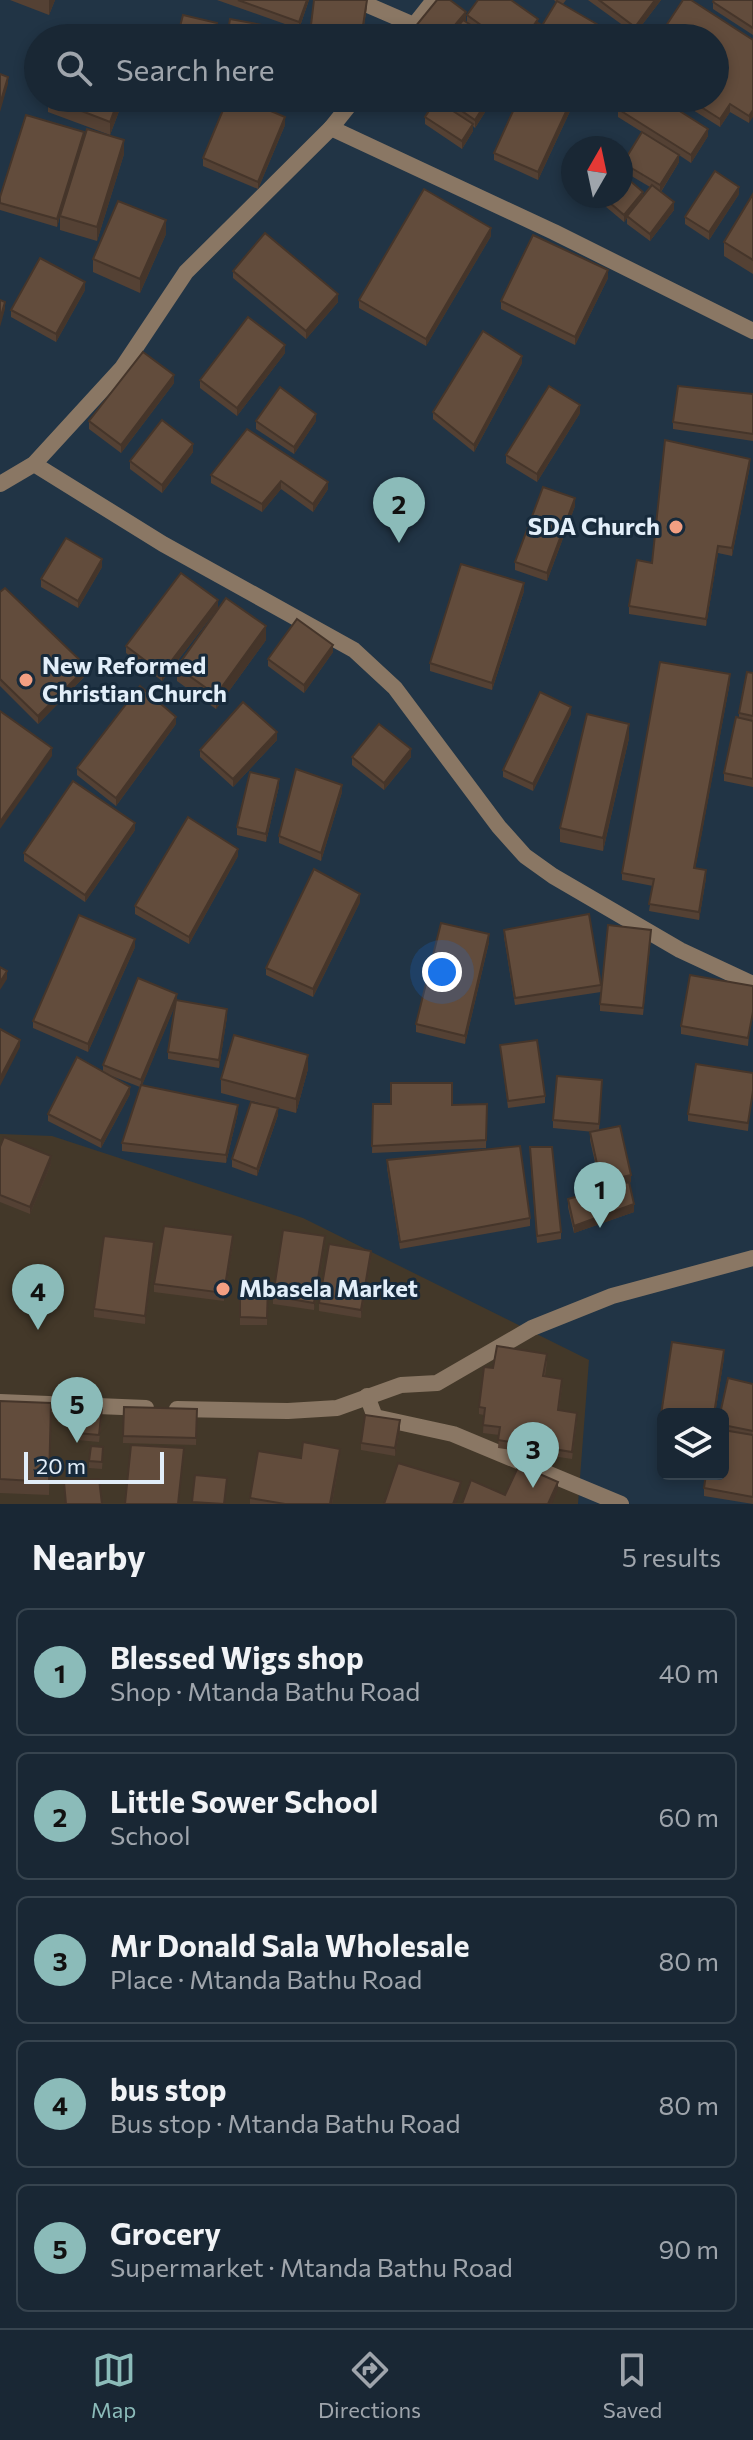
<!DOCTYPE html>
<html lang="en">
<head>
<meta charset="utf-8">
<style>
	:root { --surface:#192734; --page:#222f3c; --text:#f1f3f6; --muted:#9fa5ac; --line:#37444f; --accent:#8bbbb9 }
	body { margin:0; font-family:Commissioner,sans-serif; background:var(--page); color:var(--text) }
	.controls { position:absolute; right:24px; bottom:24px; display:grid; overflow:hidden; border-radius:12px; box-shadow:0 4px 12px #0003 }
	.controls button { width:72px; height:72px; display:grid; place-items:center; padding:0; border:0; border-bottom:2px solid var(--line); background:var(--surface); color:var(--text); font:40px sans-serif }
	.compass { position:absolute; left:561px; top:136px; width:72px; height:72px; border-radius:50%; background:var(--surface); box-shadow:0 4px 12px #0003; rotate:9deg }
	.scale { position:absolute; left:24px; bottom:20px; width:140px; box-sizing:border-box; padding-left:8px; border:4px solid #e2eef9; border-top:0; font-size:22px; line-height:28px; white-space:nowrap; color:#e2eef9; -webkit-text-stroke:6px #172a3b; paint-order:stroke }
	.you { position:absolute; left:442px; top:972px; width:28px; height:28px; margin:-20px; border:6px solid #fff; border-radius:50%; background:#1a73e8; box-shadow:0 0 0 12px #1a73e833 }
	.badge { display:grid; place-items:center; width:52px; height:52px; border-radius:50%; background:var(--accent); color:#111; font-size:26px; font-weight:700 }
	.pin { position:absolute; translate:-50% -66px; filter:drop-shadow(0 2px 4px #0008) }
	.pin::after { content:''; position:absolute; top:42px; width:28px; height:24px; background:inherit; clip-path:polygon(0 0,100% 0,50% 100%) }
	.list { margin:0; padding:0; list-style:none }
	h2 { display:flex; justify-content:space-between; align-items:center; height:104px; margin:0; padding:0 32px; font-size:34px }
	h2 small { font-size:26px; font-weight:400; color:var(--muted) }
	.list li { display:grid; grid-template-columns:52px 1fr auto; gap:24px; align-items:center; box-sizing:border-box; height:128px; margin:0 16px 16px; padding:0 16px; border:2px solid var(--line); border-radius:12px }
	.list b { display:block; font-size:30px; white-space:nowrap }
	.list p { margin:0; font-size:26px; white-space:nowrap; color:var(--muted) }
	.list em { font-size:26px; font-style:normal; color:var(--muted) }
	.icon { flex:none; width:44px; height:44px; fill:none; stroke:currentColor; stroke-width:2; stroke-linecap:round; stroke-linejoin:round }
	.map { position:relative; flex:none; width:753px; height:1504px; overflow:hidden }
	.search { position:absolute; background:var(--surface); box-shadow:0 4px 12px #0003; left:24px; right:24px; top:24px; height:88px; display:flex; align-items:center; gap:20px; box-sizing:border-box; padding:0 28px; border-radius:44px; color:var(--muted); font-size:30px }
	.sheet { height:824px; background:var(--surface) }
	nav { display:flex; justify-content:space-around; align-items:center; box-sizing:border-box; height:112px; border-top:2px solid var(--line); background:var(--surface); font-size:22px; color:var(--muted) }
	nav a { display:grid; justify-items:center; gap:4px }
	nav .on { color:var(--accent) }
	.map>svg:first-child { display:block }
</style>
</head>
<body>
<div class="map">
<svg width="753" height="1504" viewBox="0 0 753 1504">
	<rect width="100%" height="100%" fill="#213445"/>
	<path fill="#433829" d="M0 1134 52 1136 303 1218 589 1360 578 1504H0Z"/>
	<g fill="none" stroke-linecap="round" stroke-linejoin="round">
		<g stroke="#8a7764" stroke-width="16">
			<path d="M356 0 414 25"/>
			<path d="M404 38 434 0"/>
			<path d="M331 128 554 232 753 331"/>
			<path d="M34 464 163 544 354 650 395 688 499 827 525 856 553 876 680 950 753 984"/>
			<path d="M0 484 34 464 122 368 186 272 331 128 355 98"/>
			<path d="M367 1396 375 1417 453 1434 621 1504"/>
			<path d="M0 1402 146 1408"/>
			<path d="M177 1409 288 1411 337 1408 401 1385 437 1383 532 1328 612 1296 753 1258"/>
		</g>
	</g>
	<g fill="#544134">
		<path d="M10 0H55L49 15Z"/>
		<path d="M217 0H309L299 29Z"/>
		<path d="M554 0H566L563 4 607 38H406L466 20 465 21 467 23V15L538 23 543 26 556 2Z"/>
		<path d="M588 0H661L635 34Z"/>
		<path d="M753 0V35L713 9V2Z"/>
		<path d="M367 7 362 38H352L311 32V25Z"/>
		<path d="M753 40 749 123 730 112 720 127 677 100V98H715Z"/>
		<path d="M48 98H124L110 135 48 112Z"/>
		<path d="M387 98H407L401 107Z"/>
		<path d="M432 98H494L475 128 473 126V131L462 149 425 124V117L436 101Z"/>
		<path d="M571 109 538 180 494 160V153Z"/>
		<path d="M618 109 708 136 691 163 679 155V162L661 192 674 210 650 241 627 224V218L624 222 593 196H643L650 187 623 171V163L666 147 618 117Z"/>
		<path d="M285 125 258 189 203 166V158Z"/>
		<path d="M84 140 124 154 97 241 60 230V216L57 227 0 210V197Z"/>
		<path d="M739 194 709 240 685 224V217Z"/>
		<path d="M753 194V274L724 256V242Z"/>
		<path d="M166 234 140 293 93 272V259Z"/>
		<path d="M491 236 426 346 359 308V300Z"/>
		<path d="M233 271 338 302 306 339 233 278Z"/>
		<path d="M608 278 575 345 501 309V301Z"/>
		<path d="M85 290 56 342 11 317V310Z"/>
		<path d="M285 353 237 416 200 388V380Z"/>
		<path d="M522 363 474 452 433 419V412Z"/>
		<path d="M174 383 121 453 89 429V421Z"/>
		<path d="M753 394V441L673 429V422Z"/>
		<path d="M580 413 537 482 506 463V455Z"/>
		<path d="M256 421H316L294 454 256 429Z"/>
		<path d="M247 429 328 489 313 512 281 489 262 512 211 483V475Z"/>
		<path d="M193 452 162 493 130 469V461Z"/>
		<path d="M750 466 732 556 718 553 706 626 629 614V606L652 563Z"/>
		<path d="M575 506 547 581 515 570V562Z"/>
		<path d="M102 567 78 608 41 587V579Z"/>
		<path d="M524 591 492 690 430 671V663Z"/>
		<path d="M0 592 87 674 38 724 0 686Z"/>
		<path d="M218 608 162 681 126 653V646Z"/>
		<path d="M266 640 216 709 177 681V667Z"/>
		<path d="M333 652 304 693 268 666V659Z"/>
		<path d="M753 673V787L724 781V773L739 718V713Z"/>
		<path d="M730 682 695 869 706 878 699 920 649 911 653 886 622 880V873Z"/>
		<path d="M571 714 533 791 503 777V770Z"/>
		<path d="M176 724 116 806 77 775V768Z"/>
		<path d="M629 738 603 851 560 842V828Z"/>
		<path d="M277 740 233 787 200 757V750Z"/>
		<path d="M352 757H411L384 790 352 765Z"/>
		<path d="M279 786 266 842 237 835V827Z"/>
		<path d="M342 792 321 861 279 843V836Z"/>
		<path d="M135 830 85 902 24 861V853Z"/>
		<path d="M238 856 189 944 135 914V906Z"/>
		<path d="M360 902 313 997 266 975V968Z"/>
		<path d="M504 930 601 985V992L515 1005 504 937Z"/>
		<path d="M651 937 643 1015 600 1011V1004Z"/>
		<path d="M489 942 465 1044 416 1032V1024Z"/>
		<path d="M135 947 88 1052 33 1028V1021Z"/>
		<path d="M753 986 748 1046 681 1034V1026Z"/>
		<path d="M177 1001 227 1017 219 1068 168 1059V1052L176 1003 142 1085 238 1112 226 1163 122 1151V1143L140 1087 104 1073 130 1094 101 1148 48 1121V1114L103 1072V1065Z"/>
		<path d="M500 1045 545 1096V1103L508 1108Z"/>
		<path d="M308 1069 296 1113 278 1108V1115L257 1176 232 1167V1159L274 1107 221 1093V1079Z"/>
		<path d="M753 1073 748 1131 688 1121V1114Z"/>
		<path d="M602 1080 599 1131 631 1182 629 1183 634 1212 574 1233 568 1207V1199L617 1185 601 1189 590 1140V1132H594L553 1128V1120Z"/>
		<path d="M373 1104 452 1105 487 1104 486 1148 372 1153Z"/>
		<path d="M0 1147 51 1164 30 1214 0 1202Z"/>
		<path d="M530 1155 561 1232V1239L537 1243Z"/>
		<path d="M387 1160 530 1218V1226L400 1249 387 1168Z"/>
		<path d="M233 1243 224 1301 154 1292V1284Z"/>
		<path d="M325 1244 314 1310 273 1304V1296Z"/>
		<path d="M154 1250 145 1324 94 1317V1309Z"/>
		<path d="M371 1258 361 1318 319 1311V1303Z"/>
		<path d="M240 1285 268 1286 267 1325H240Z"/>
		<path d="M672 1342 724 1350V1358L715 1414H663V1436H659V1428Z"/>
		<path d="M547 1361 545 1376 562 1386 559 1410 577 1420 572 1459 498 1448 499 1435 483 1433 484 1415 479 1414V1407L493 1368Z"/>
		<path d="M753 1384V1504L704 1496V1488L723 1474V1414Z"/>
		<path d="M0 1401 51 1403 49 1495 0 1493Z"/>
		<path d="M124 1407 197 1409 196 1445 123 1443Z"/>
		<path d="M102 1416 99 1442 77 1440V1433Z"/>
		<path d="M400 1428 395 1456 361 1450V1443Z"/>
		<path d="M103 1455 102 1469 89 1468V1461Z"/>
		<path d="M340 1456 332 1504H250V1498L301 1458Z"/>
	</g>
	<g fill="#45352a">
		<path d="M49 0H55L49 15Z"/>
		<path d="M307 0H309L299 29V22Z"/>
		<path d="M655 0H661L635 34V27Z"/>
		<path d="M466 12V20L451 38H444Z"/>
		<path d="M538 19V27L530 38H525Z"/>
		<path d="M8 77V84L0 112V104Z"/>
		<path d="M119 98H124L110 135V122Z"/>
		<path d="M402 98H407L401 107V100Z"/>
		<path d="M489 98H494L475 128V120Z"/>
		<path d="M571 101V109L538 180V172Z"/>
		<path d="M730 104V112L720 127V119Z"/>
		<path d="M753 110V117L749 123V116Z"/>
		<path d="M285 117V125L258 189V182Z"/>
		<path d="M473 124V131L462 149V141Z"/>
		<path d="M708 129V136L691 163V155Z"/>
		<path d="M84 132V140L57 227V219Z"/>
		<path d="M124 140V154L97 241V227Z"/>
		<path d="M679 155V162L660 193V185Z"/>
		<path d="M739 187V194L709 240V232Z"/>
		<path d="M643 192V200L624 222V215Z"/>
		<path d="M674 202V210L650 241V234Z"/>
		<path d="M166 220V234L140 293V279Z"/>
		<path d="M491 228V236L426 346V339Z"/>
		<path d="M608 270V278L575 345V337Z"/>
		<path d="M85 282V290L56 342V334Z"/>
		<path d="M338 294V302L306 339V331Z"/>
		<path d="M5 302V309L0 327V319Z"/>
		<path d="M285 345V353L237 416V408Z"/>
		<path d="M522 356V363L474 452V445Z"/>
		<path d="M174 375V383L121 453V445Z"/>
		<path d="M580 405V413L537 482V474Z"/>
		<path d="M316 414V421L294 454V447Z"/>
		<path d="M193 444V452L162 493V485Z"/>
		<path d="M750 459V466L732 556V548Z"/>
		<path d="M281 481V489L262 512V504Z"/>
		<path d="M328 482V489L313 512V504Z"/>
		<path d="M575 498V506L547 581V573Z"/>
		<path d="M718 546V553L706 626V619Z"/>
		<path d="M102 559V567L78 608V601Z"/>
		<path d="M524 583V591L492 690V683Z"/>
		<path d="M218 600V608L162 681V673Z"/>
		<path d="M266 626V640L216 709V695Z"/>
		<path d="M333 645V652L304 693V685Z"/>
		<path d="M87 667V674L38 724V716Z"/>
		<path d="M730 674V682L694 876V868Z"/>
		<path d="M571 707V714L533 791V784Z"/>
		<path d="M176 717V724L116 806V798Z"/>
		<path d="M629 724V738L603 851V838Z"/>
		<path d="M277 732V740L233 787V779Z"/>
		<path d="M52 748V756L0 829V822Z"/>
		<path d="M411 749V757L384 790V783Z"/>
		<path d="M279 779V786L266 842V834Z"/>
		<path d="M342 785V792L321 861V853Z"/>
		<path d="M135 823V830L85 902V895Z"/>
		<path d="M238 849V856L189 944V937Z"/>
		<path d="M706 870V878L699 920V912Z"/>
		<path d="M360 894V902L313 997V989Z"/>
		<path d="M489 934V942L465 1044V1036Z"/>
		<path d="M135 939V947L88 1052V1044Z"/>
		<path d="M7 971V979L0 990V982Z"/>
		<path d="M177 994V1001L141 1088V1080Z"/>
		<path d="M227 1009V1017L219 1068V1060Z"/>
		<path d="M20 1040V1047L0 1086V1078Z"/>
		<path d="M308 1055V1069L296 1113V1099Z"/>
		<path d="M130 1087V1094L101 1148V1141Z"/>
		<path d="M238 1105V1112L226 1163V1155Z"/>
		<path d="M278 1108V1115L257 1176V1169Z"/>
		<path d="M51 1156V1164L30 1214V1207Z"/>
		<path d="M631 1175V1182L601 1189V1182Z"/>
		<path d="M634 1204V1212L574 1233V1226Z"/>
		<path d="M233 1235V1243L224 1301V1293Z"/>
		<path d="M325 1236V1244L314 1310V1303Z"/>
		<path d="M154 1242V1250L145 1324V1316Z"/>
		<path d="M371 1251V1258L361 1318V1310Z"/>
		<path d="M724 1350V1358L715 1414H714Z"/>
		<path d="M400 1420V1428L395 1456V1448Z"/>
		<path d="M340 1449V1456L332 1504H330Z"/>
		<path d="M461 1482V1490L456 1504H453Z"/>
		<path d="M558 1482V1489L552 1504H548Z"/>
	</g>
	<g fill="#624c3c" stroke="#45352a" stroke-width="2">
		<path d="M238 0H307L299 22Z"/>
		<path d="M314 0H367L362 32 311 25Z"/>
		<path d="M437 0H450L466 12 444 38H406Z"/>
		<path d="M478 0H511L538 19 525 38H499L467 15Z"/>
		<path d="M599 0H655L635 27Z"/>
		<path d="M683 0H691L753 40V110L749 116 730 104 720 119 687 98H715V38H658Z"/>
		<path d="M714 0H753V28L713 2Z"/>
		<path d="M557 1 607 30 602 38H530L538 23 553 31 543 24Z"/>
		<path d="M183 15 217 23 213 38H177Z"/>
		<path d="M230 19 333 38H227Z"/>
		<path d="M463 20 491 38H450Z"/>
		<path d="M0 74 8 77 0 104Z"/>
		<path d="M48 98H119L110 122Z"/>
		<path d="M228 98H240L285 117 258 182 203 158Z"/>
		<path d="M443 98H489L475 120Z"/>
		<path d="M519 98H565L571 101 538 172 494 153Z"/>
		<path d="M625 98H659L708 129 691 155 618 109Z"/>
		<path d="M436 100 473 124 462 141 425 117Z"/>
		<path d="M26 115 84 132 57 219 0 203V197Z"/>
		<path d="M87 129 124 140 97 227 60 216Z"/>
		<path d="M642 132 679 155 660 185 623 163Z"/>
		<path d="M715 171 739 187 709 232 685 217Z"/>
		<path d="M621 173 643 192 624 215 602 196H621Z"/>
		<path d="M652 185 674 202 650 234 627 216Z"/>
		<path d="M424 189 491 228 426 339 359 300Z"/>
		<path d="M753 194V260L724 242Z"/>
		<path d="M118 201 166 220 140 279 93 259Z"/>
		<path d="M265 233 338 294 306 331 233 271Z"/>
		<path d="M533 235 608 270 575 337 501 301Z"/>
		<path d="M40 258 85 282 56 334 11 310Z"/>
		<path d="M0 300 5 302 0 319Z"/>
		<path d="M248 317 285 345 237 408 200 380Z"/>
		<path d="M483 331 522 356 474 445 433 412Z"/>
		<path d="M143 352 174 375 121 445 89 421Z"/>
		<path d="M549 386 580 405 537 474 506 455Z"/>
		<path d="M678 386 753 394V434L673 422Z"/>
		<path d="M280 387 316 414 294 447 256 421Z"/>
		<path d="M162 420 193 444 162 485 130 461Z"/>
		<path d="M247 429 328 482 313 504 281 481 262 504 211 475Z"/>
		<path d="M665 440 750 459 732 548 718 546 706 619 629 606 637 560 652 563Z"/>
		<path d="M543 487 575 498 547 573 515 562Z"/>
		<path d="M66 538 102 559 78 601 41 579Z"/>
		<path d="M461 564 524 583 492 683 430 663Z"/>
		<path d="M181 573 218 600 162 673 126 646Z"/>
		<path d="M5 588 87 667 38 716 0 679V592Z"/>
		<path d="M226 598 266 626 216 695 177 667Z"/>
		<path d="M297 619 333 645 304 685 268 659Z"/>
		<path d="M660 662 730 674 694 868 706 870 699 912 649 904 654 879 622 873Z"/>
		<path d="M747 672 753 673V716L739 713Z"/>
		<path d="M140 686 176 717 116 798 77 768Z"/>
		<path d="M540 692 571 707 533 784 503 770Z"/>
		<path d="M243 702 277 732 233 779 200 750Z"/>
		<path d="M0 711 52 748 0 822Z"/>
		<path d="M587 714 629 724 603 838 560 828Z"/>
		<path d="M736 717 753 721V779L724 773Z"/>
		<path d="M379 724 411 749 384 783 352 757Z"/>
		<path d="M296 769 342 785 321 853 279 836Z"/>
		<path d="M250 772 279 779 266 834 237 827Z"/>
		<path d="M73 781 135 823 85 895 24 853Z"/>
		<path d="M188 817 238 849 189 937 135 906Z"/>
		<path d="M314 869 360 894 313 989 266 968Z"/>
		<path d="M589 914 601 985 515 998 504 930Z"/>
		<path d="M79 915 135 939 88 1044 33 1021Z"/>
		<path d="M441 923 489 934 465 1036 416 1024Z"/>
		<path d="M608 925 651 930 643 1008 600 1004Z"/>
		<path d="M0 967 7 971 0 982Z"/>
		<path d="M690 975 753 986V1012L748 1038 681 1026Z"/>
		<path d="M138 978 177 994 141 1080 103 1065Z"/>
		<path d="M176 1000 227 1009 219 1060 168 1052Z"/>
		<path d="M0 1029 20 1040 0 1078Z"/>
		<path d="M234 1035 308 1055 296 1099 221 1079Z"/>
		<path d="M537 1040 545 1096 508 1101 500 1045Z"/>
		<path d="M77 1057 130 1087 101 1141 48 1114Z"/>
		<path d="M696 1064 753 1073V1091L748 1123 688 1114Z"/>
		<path d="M557 1076 602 1080 599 1124 553 1120Z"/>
		<path d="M391 1083H452V1105L487 1104 486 1140 372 1146 373 1104H391Z"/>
		<path d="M141 1085 238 1105 226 1155 122 1143Z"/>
		<path d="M251 1102 278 1108 257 1169 232 1159Z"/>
		<path d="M620 1126 631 1175 601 1182 590 1132Z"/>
		<path d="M4 1137 51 1156 30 1207 0 1195V1147Z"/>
		<path d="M520 1146 530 1218 400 1242 387 1160Z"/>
		<path d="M530 1147H552L561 1232 537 1236Z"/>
		<path d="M629 1182 634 1204 574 1226 568 1199Z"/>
		<path d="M164 1226 233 1235 224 1293 154 1284Z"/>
		<path d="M283 1230 325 1236 314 1303 273 1296Z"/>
		<path d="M104 1236 154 1242 145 1316 94 1309Z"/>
		<path d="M329 1244 371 1251 361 1310 319 1303Z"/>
		<path d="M240 1285 268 1286 267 1318 240 1317Z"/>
		<path d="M672 1342 724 1350 714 1414H663V1429L659 1428Z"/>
		<path d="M497 1346 547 1354 543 1376 562 1379 558 1410 577 1413 572 1452 498 1440 500 1427 483 1425 485 1408 479 1407 484 1367 493 1368Z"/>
		<path d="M728 1378 753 1384V1431L723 1425V1414H720Z"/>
		<path d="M0 1401 51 1403 49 1482 0 1479Z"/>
		<path d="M79 1406 102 1408 99 1435 77 1433Z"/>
		<path d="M124 1407 197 1409 196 1438 123 1436Z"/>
		<path d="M365 1415 400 1420 395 1448 361 1443Z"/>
		<path d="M723 1430 753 1435V1497L704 1488 706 1474H723Z"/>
		<path d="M303 1442 340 1449 330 1504H285L250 1498 258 1451 301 1458Z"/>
		<path d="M131 1445 184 1448 178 1504H125Z"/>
		<path d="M91 1446 103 1447 102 1462 89 1461Z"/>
		<path d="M398 1463 461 1482 453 1504H384Z"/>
		<path d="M519 1465 558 1482 548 1504H462L471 1480 505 1495Z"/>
		<path d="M195 1475 227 1478 224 1504 192 1502Z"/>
		<path d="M99 1479 102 1504H66L64 1482Z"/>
	</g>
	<g fill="#f39f82" stroke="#172a3b" stroke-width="3">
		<circle cx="676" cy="527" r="8"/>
		<circle cx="26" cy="680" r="8"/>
		<circle cx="223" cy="1289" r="8"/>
	</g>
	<g text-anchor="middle" stroke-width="6" stroke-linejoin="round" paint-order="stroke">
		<g font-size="24" font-weight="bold" fill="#e2eef9" stroke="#172a3b" text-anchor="start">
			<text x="660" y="535" text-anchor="end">SDA Church</text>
			<text x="42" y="674">New Reformed<tspan x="42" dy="28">Christian Church</tspan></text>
			<text x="239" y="1297">Mbasela Market</text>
		</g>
	</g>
</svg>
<div class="controls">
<button><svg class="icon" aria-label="layers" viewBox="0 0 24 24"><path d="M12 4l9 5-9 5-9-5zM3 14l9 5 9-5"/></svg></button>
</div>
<svg class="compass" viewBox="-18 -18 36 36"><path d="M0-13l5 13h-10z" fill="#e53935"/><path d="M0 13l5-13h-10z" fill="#9fa5ac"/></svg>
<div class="scale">20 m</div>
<div class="you"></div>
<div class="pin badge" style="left:600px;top:1228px">1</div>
<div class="pin badge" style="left:399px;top:543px">2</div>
<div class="pin badge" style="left:533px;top:1488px">3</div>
<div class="pin badge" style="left:38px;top:1330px">4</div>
<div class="pin badge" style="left:77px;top:1443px">5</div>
<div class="search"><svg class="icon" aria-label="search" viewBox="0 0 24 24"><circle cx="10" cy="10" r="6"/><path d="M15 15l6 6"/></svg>Search here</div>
</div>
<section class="sheet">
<h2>Nearby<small>5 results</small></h2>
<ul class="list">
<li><span class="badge">1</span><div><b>Blessed Wigs shop</b><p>Shop · Mtanda Bathu Road</p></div><em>40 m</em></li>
<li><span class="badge">2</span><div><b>Little Sower School</b><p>School</p></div><em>60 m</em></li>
<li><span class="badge">3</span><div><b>Mr Donald Sala Wholesale</b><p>Place · Mtanda Bathu Road</p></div><em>80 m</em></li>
<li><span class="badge">4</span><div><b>bus stop</b><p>Bus stop · Mtanda Bathu Road</p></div><em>80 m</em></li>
<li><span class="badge">5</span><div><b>Grocery</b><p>Supermarket · Mtanda Bathu Road</p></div><em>90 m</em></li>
</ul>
</section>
<nav>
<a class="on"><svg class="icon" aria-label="map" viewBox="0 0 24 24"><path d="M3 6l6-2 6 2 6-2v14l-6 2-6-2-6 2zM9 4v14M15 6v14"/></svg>Map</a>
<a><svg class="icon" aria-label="directions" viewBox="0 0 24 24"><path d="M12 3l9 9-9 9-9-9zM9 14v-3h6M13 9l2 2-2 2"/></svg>Directions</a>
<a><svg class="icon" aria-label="saved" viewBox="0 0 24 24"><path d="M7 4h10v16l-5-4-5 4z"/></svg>Saved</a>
</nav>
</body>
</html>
